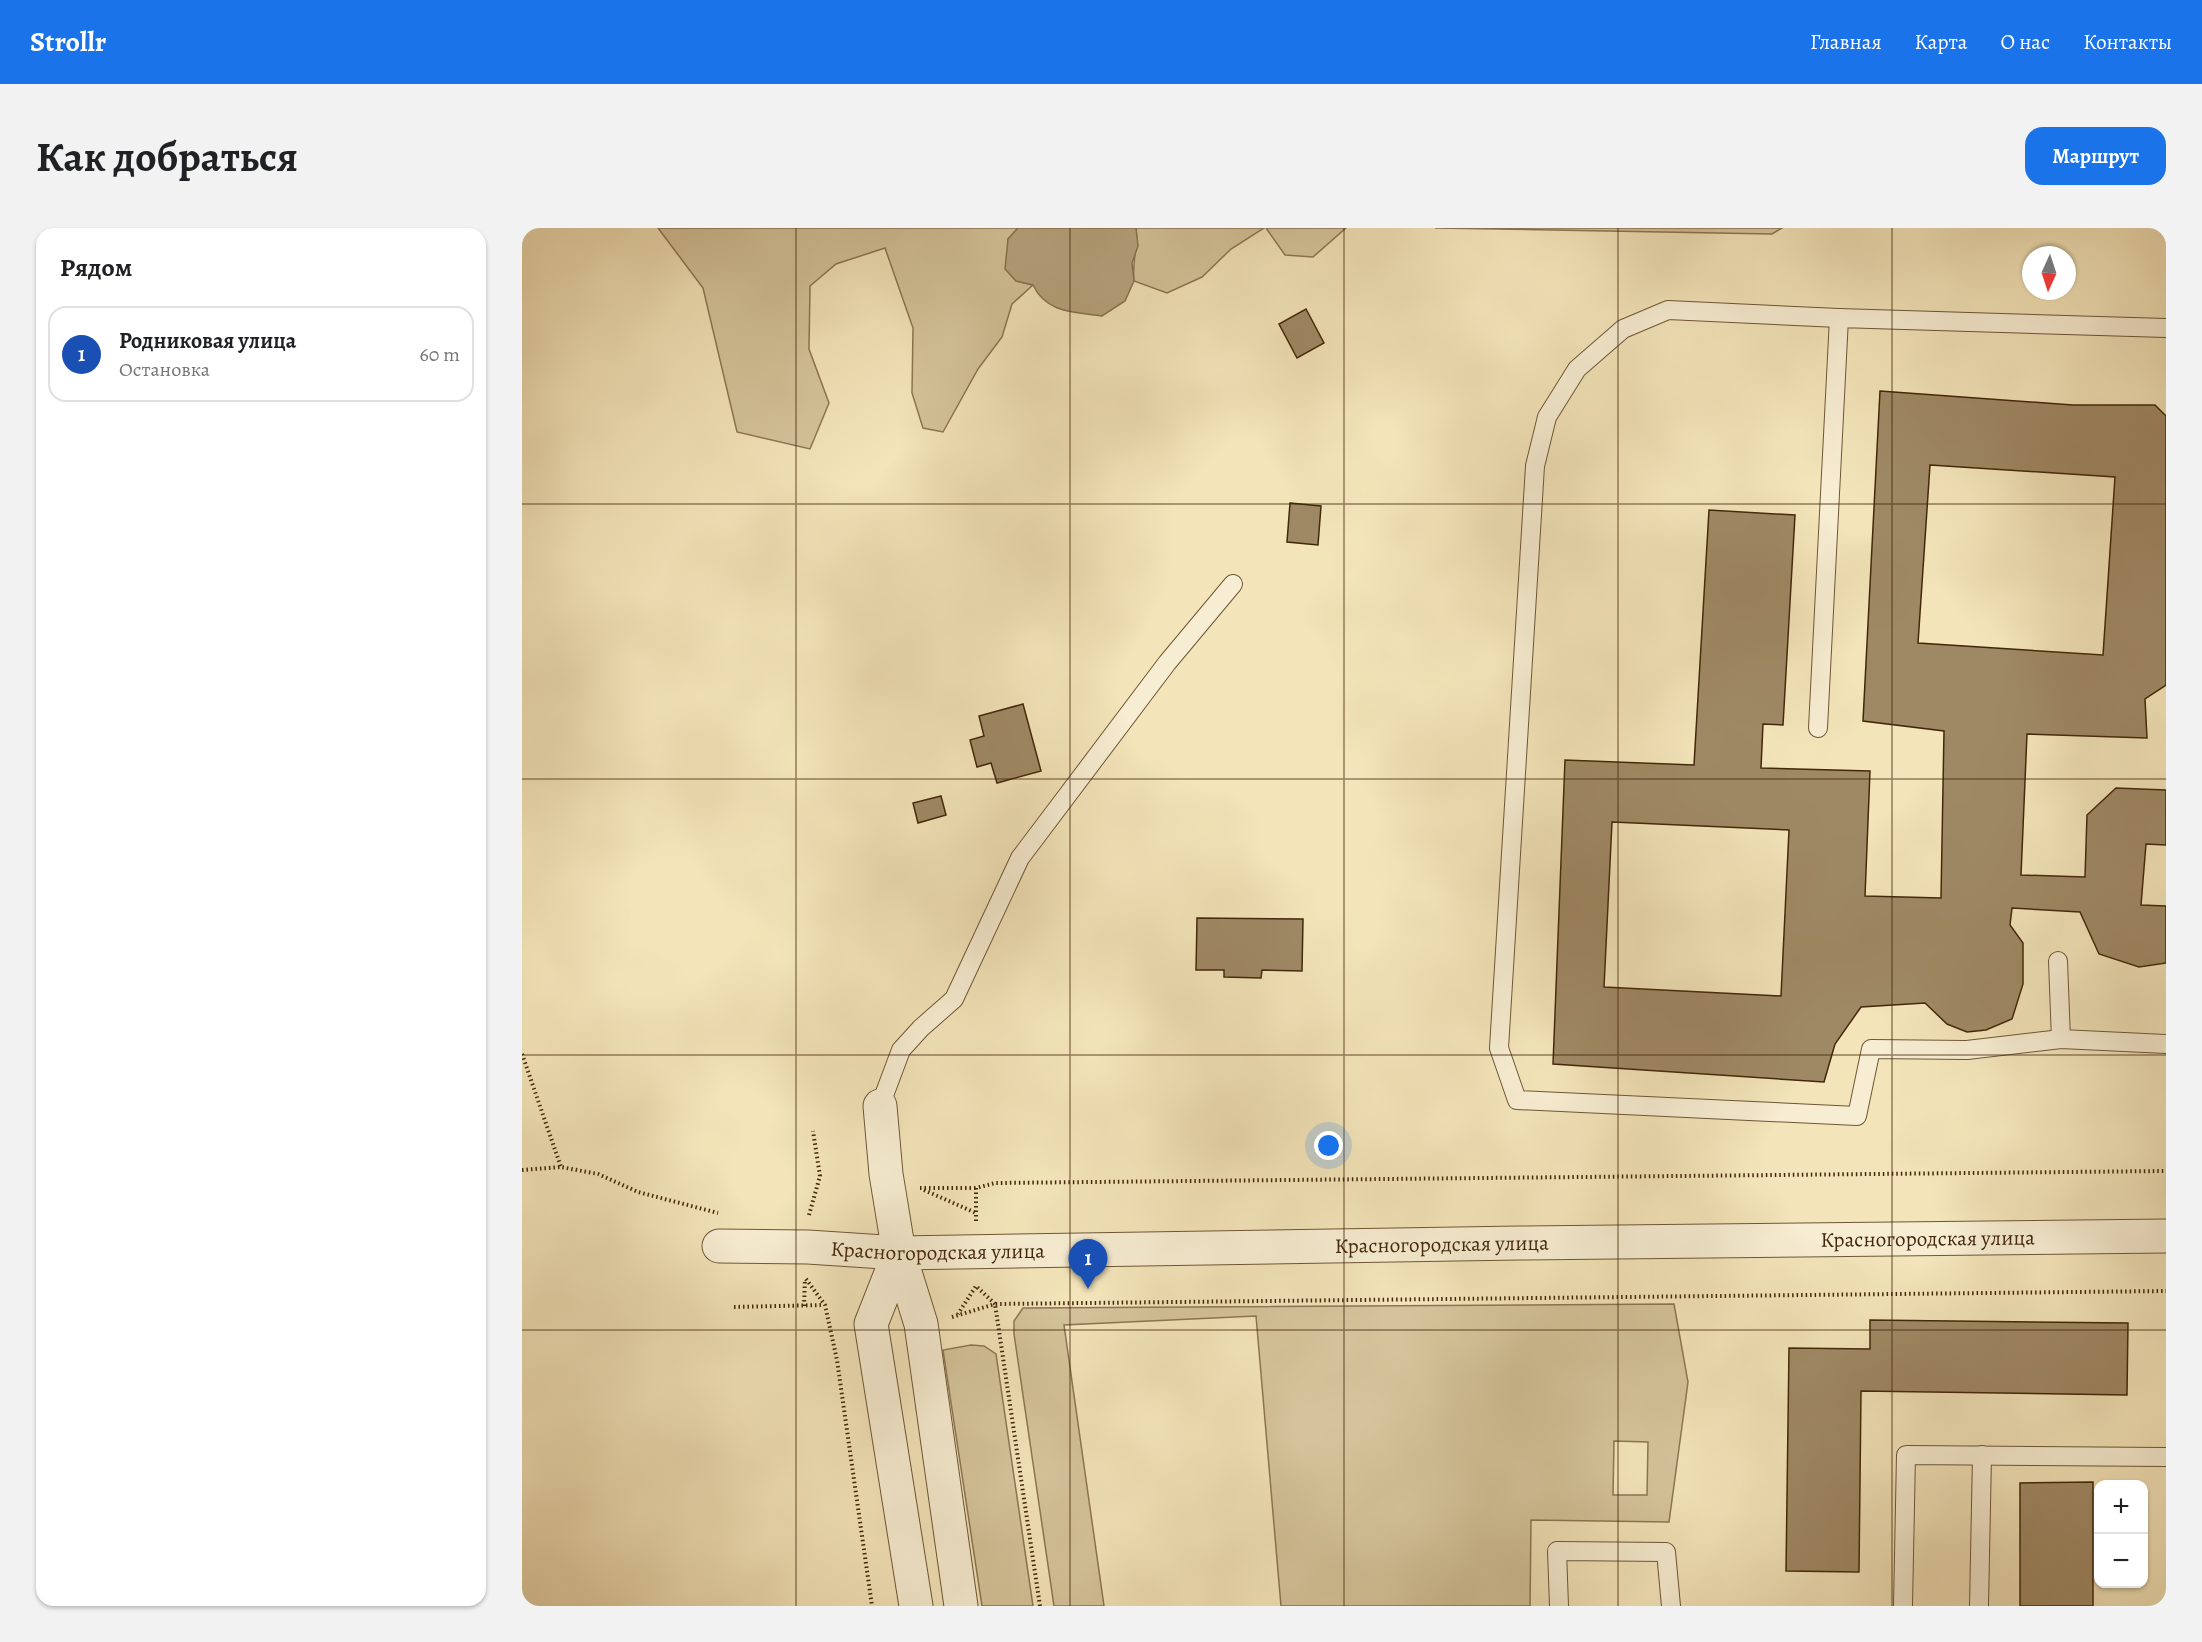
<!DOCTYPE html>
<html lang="ru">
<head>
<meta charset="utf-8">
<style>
	:root { --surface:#fff; --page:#f2f2f2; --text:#202124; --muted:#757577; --line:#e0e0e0; --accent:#1a73e8 }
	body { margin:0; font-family:Alegreya,serif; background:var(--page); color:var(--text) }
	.controls { position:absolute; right:18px; bottom:18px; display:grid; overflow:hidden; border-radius:12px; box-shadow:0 2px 4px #0004 }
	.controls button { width:54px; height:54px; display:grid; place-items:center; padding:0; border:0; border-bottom:2px solid var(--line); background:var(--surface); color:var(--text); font:30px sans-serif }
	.compass { position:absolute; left:1500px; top:18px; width:54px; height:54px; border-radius:50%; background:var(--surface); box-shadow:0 2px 4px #0004; rotate:183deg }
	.you { position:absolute; left:807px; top:918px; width:21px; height:21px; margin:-15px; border:4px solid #fff; border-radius:50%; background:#1a73e8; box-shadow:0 0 0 9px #1a73e833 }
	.badge { display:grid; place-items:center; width:39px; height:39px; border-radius:50%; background:var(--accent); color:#fff; font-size:20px; font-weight:700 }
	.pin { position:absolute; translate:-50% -50px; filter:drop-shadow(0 2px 3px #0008) }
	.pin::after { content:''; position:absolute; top:32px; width:21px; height:18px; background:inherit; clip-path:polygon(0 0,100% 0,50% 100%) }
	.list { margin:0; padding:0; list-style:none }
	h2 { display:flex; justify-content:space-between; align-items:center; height:78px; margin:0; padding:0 24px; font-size:26px }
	h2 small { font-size:20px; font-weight:400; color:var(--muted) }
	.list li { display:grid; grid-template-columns:39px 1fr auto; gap:18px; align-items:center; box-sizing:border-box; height:96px; margin:0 12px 12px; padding:0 12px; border:2px solid var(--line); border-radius:18px }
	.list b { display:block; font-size:22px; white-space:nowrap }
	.list p { margin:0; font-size:20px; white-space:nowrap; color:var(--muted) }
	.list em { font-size:20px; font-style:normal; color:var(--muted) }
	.map { position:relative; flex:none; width:1644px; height:1378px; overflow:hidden; border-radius:18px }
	header { display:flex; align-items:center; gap:36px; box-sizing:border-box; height:84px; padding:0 30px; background:var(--accent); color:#fff }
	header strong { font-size:28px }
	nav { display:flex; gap:33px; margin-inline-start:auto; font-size:21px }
	.intro { display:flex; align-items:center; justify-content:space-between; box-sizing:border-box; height:144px; padding:0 36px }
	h1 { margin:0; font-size:42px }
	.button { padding:15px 27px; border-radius:18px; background:var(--accent); color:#fff; font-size:21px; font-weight:700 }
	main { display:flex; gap:36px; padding:0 36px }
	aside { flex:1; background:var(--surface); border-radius:18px; box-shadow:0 2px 4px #0004 }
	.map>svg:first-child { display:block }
</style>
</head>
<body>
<header>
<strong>Strollr</strong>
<nav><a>Главная</a><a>Карта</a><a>О нас</a><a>Контакты</a></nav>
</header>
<div class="intro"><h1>Как добраться</h1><a class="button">Маршрут</a></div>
<main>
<aside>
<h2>Рядом<small></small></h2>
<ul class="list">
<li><span class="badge" style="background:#1a4fb4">1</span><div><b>Родниковая улица</b><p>Остановка</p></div><em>60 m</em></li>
</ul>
</aside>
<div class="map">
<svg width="1644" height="1378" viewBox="0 0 1644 1378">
	<rect width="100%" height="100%" fill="#f3e4b9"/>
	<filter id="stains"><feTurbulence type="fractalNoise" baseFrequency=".00333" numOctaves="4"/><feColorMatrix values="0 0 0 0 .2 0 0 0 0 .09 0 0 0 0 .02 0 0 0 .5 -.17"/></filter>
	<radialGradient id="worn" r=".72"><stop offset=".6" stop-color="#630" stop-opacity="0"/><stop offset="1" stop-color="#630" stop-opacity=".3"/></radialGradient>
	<g fill="#d5c49b" stroke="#8c7653" stroke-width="1.5" fill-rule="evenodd">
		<path d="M136 0H496L486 11 494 53 511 57 490 76 480 109 456 141 421 204 401 200 390 165 391 100 363 20 314 36 288 58 287 121 307 175 288 221 215 204 181 60Z"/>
		<path d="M614 0H742L709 21 680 49 645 65 612 53C610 34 616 19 614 0Z"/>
		<path d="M744 0H824L791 29 763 27Z"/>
		<path d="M913 0H1260L1250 6Z"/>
		<path d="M1152 1076 1166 1154 1147 1294 1009 1292 1008 1378H759L734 1088 542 1097 582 1378H532L492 1106V1093L501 1080ZM1092 1213 1126 1214 1125 1267H1091Z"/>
		<path d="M449 1117 462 1118 474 1126 511 1378H460L421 1122Z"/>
	</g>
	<path fill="#b7a47e" stroke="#897250" stroke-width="1.5" d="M496 0H614L616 18 610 35 612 53 603 73 580 88C552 84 524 85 511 57L494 53 483 41 486 11Z"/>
	<g fill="#9f8965" stroke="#43270b" stroke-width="1.5" fill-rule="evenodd">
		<path d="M784 81 802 115 775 130 757 96Z"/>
		<path d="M1358 163 1551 177H1633L1644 188V457L1623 471 1625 510 1505 506 1499 647 1563 649 1565 587 1594 560 1644 562V617L1624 616 1619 677 1644 678V735L1617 739 1577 726 1558 684 1490 680 1488 697 1501 715V756L1490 791 1464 802 1445 804 1425 796 1403 775 1339 779 1313 816 1302 854 1031 836 1043 532 1172 537 1187 282 1273 287 1261 497 1241 496 1239 540 1348 543 1343 668 1419 670 1422 503 1341 493ZM1408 237 1593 249 1581 427 1396 415ZM1090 594 1267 602 1259 768 1082 759Z"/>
		<path d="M768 275 799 278 796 317 765 314Z"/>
		<path d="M501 476 519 543 475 555 469 535 455 539 448 512 462 508 457 488Z"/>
		<path d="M419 568 424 587 396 595 391 575Z"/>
		<path d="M675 690 781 691 780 743 740 742 739 750 702 749V742H674Z"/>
		<path d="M1348 1092 1606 1095 1605 1167 1339 1163 1337 1344 1264 1343 1267 1120 1348 1121Z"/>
		<path d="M1571 1254V1378H1498V1255Z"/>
	</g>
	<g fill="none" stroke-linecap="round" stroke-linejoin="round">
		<defs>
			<g id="lane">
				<path d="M1317 90 1146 82 1101 101 1055 141 1025 189 1013 238 977 820 995 872 1335 888 1349 821 1445 822 1539 811 1644 816"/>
				<path d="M1296 500 1317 90 1644 100"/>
				<path d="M1536 733 1539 811"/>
				<path d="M358 878 379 822 399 800 432 771 498 630 645 435 711 356"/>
				<path d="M1037 1378 1035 1323 1144 1324 1149 1378"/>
				<path d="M1381 1378 1384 1227 1644 1229"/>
				<path d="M1457 1378 1460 1227"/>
			</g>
			<g id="street">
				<path d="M358 878 364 946 377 1025 399 1096 439 1378"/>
				<path id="s1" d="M197 1018 286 1019 377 1025 997 1015 1644 1008"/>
				<path d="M377 1025 349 1096 394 1378"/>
			</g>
		</defs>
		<use href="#lane" stroke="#6f5636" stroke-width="20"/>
		<use href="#street" stroke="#6f5636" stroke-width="35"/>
		<g stroke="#43270b" stroke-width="4" stroke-dasharray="1.5 3" stroke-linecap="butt">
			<path d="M0 826 39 939"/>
			<path d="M0 942 39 939 76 946 116 964 196 985"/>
			<path d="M398 960H454"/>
			<path d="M402 962 454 985"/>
			<path d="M287 987 298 948 291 903"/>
			<path d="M454 993V960L473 955 1644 943"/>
			<path d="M284 1051 303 1077 315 1132 350 1378"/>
			<path d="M282 1078 283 1051"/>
			<path d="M212 1079 302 1077"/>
			<path d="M430 1089 473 1076 454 1058 436 1086"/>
			<path d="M518 1378 473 1076 1644 1063"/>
		</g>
		<use href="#lane" stroke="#f7edd2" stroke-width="18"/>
		<use href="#street" stroke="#f7edd2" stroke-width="33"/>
	</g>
	<path fill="none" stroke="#43270b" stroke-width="1.5" stroke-opacity="0.55" d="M274 0V1378M548 0V1378M822 0V1378M1096 0V1378M1370 0V1378M0 276H1644M0 551H1644M0 827H1644M0 1102H1644"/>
	<g text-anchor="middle" stroke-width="4.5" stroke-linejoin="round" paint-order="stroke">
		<g font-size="21" fill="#43270b" stroke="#f7edd2">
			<text dy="7" stroke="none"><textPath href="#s1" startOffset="1209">Красногородская улица</textPath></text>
			<text dy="7" stroke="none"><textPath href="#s1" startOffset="723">Красногородская улица</textPath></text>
			<text dy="7" stroke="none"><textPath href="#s1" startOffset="219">Красногородская улица</textPath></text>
		</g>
	</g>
	<rect width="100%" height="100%" filter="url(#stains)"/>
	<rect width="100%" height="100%" fill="url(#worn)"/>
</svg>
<div class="controls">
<button>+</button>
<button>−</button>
</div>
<svg class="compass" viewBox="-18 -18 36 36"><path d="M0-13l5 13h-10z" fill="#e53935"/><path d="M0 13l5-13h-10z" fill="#757577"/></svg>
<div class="you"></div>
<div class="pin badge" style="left:566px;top:1061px;background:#1a4fb4">1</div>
</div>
</main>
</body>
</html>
